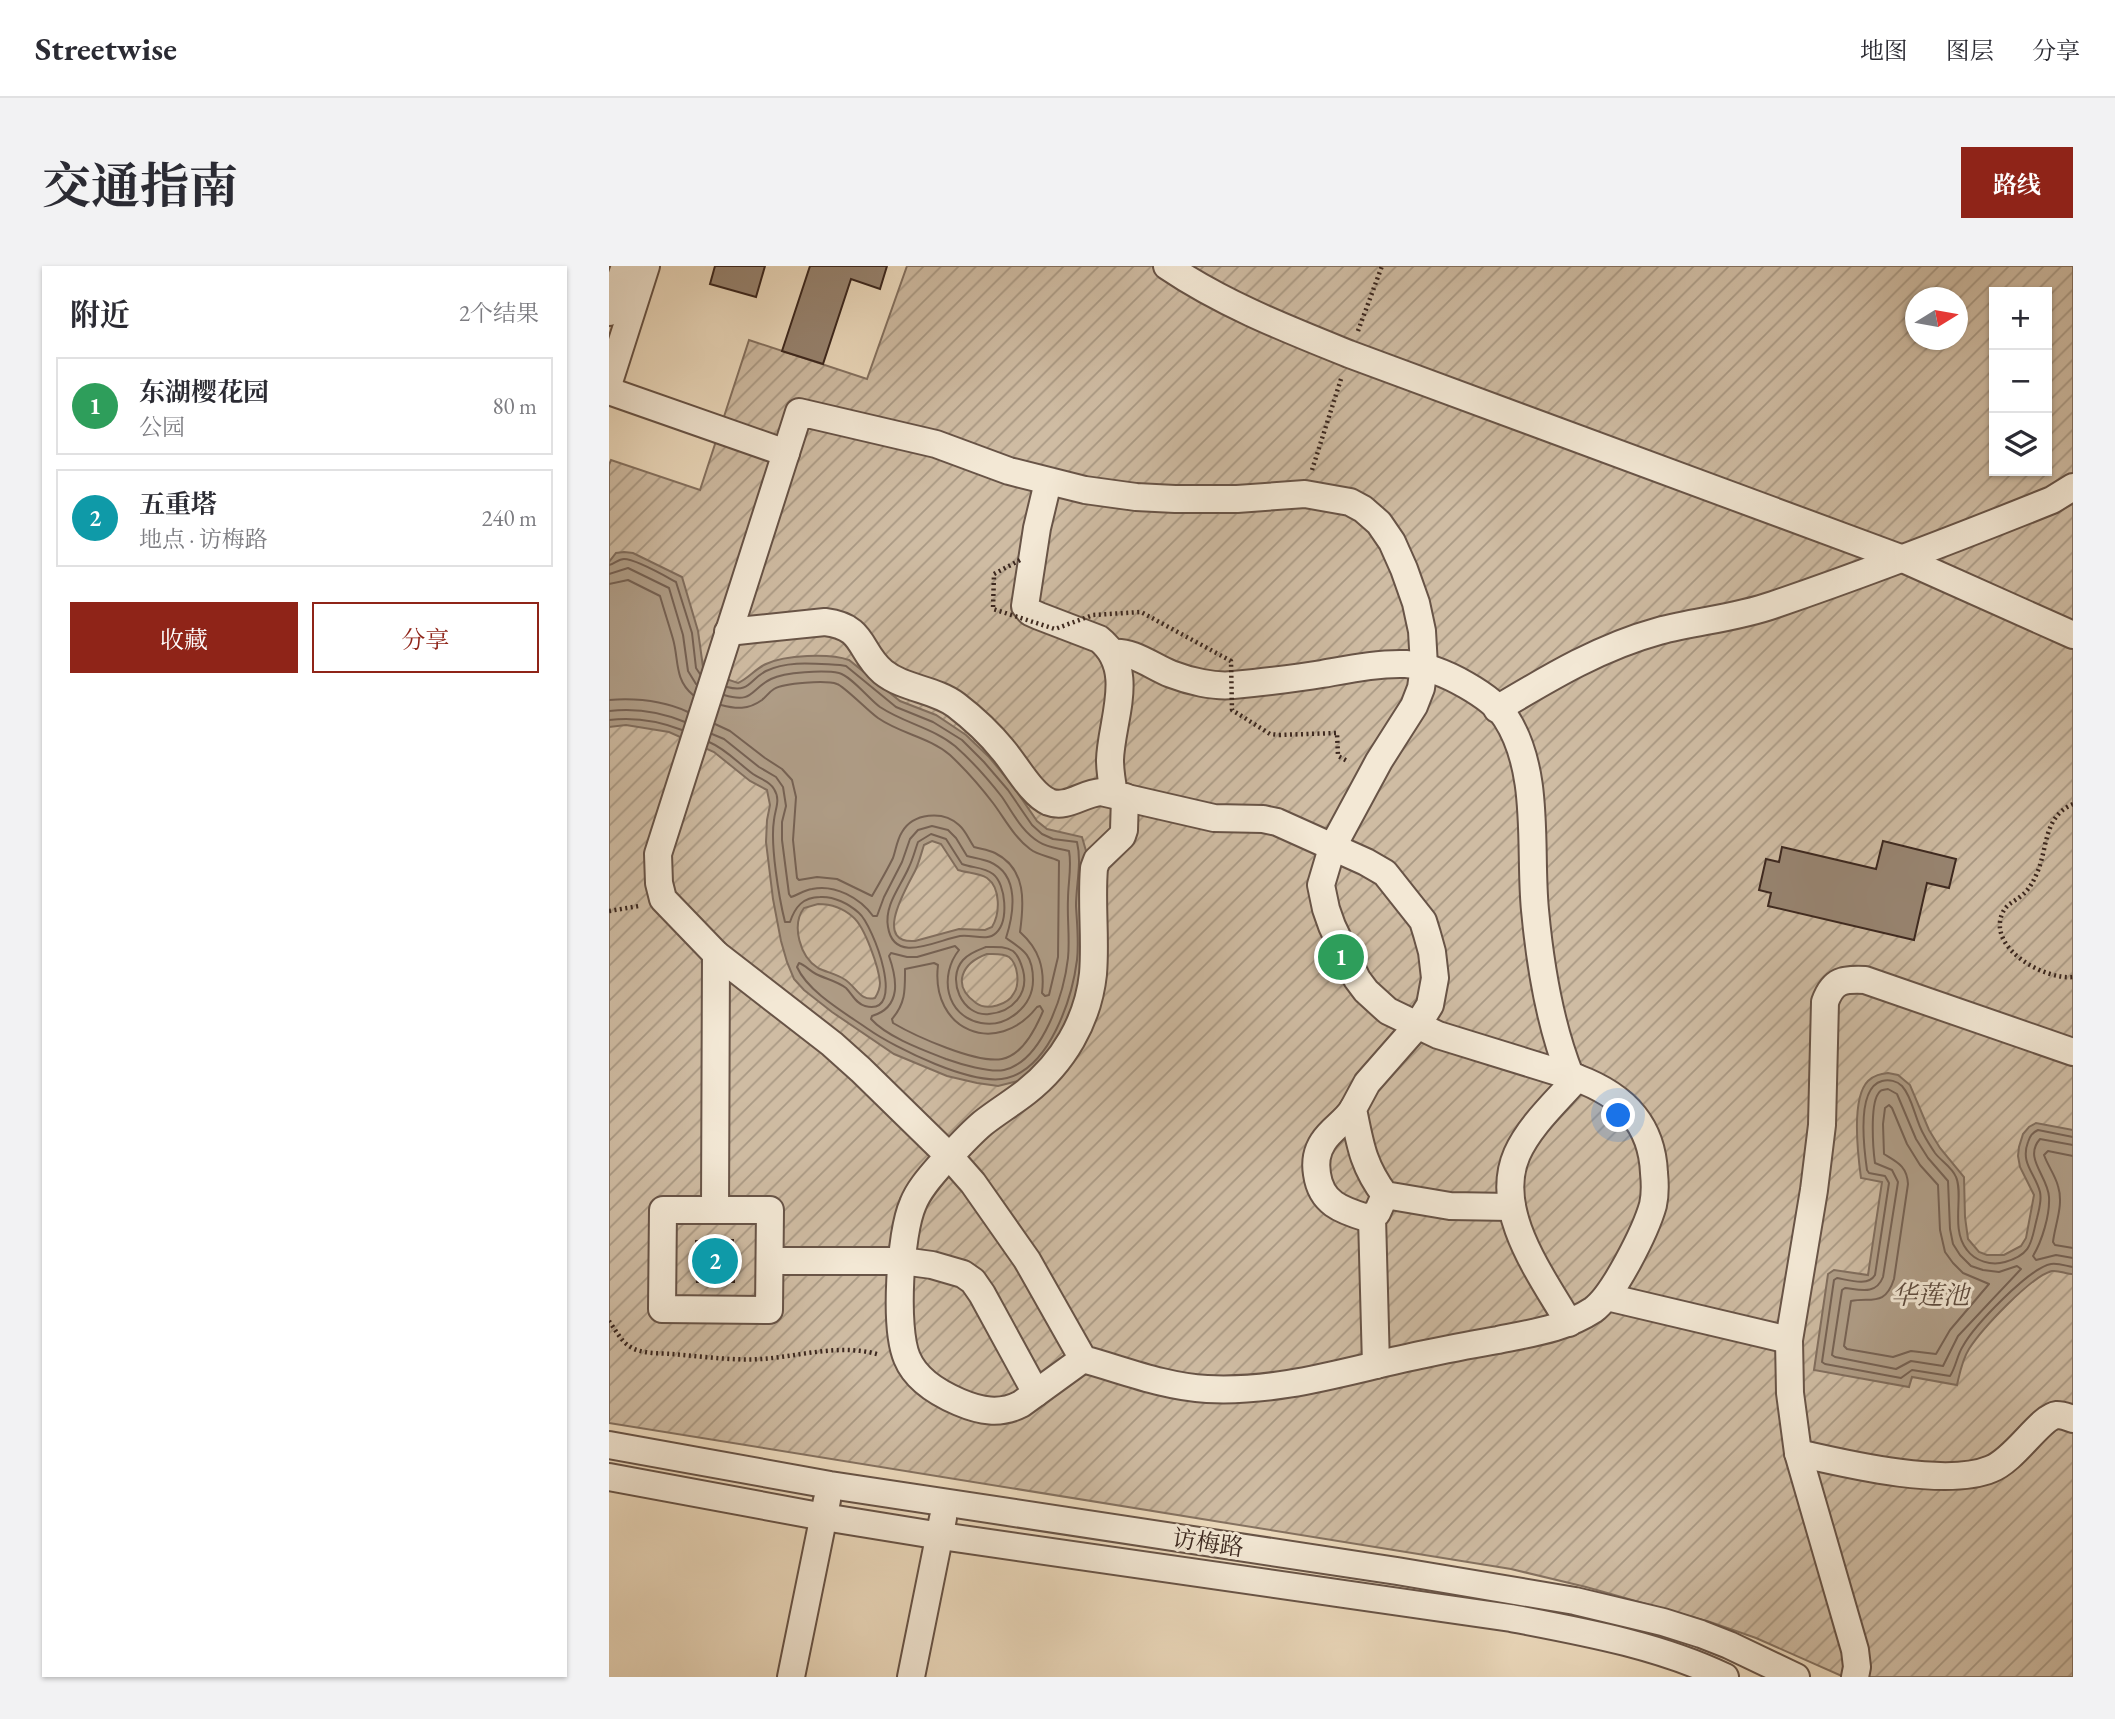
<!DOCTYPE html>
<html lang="zh">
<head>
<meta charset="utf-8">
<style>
	:root { --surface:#fff; --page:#f2f2f3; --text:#2b2b33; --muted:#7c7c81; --line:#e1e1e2; --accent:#8f2418 }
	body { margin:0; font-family:"EB Garamond","Noto Serif SC",serif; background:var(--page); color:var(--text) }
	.controls { position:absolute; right:21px; top:21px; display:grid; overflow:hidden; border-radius:0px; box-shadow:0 2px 5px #0004 }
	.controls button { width:63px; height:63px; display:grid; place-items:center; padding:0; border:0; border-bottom:2px solid var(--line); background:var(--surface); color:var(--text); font:35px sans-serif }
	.compass { position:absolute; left:1296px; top:21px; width:63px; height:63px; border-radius:50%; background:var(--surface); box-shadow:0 2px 5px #0004; rotate:79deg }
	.you { position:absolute; left:1010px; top:850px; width:24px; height:24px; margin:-18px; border:5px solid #fff; border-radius:50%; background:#1a73e8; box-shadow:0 0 0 10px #1a73e833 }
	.badge { display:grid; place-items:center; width:46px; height:46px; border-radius:50%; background:var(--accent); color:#fff; font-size:23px; font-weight:700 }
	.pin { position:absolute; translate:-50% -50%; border:4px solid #fff; box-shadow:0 2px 7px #0006 }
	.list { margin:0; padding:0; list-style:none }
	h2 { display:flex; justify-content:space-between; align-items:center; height:91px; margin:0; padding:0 28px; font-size:30px }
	h2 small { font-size:23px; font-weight:400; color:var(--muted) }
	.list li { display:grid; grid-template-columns:46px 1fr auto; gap:21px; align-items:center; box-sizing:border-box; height:98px; margin:0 14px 14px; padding:0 14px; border:2px solid var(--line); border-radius:0px }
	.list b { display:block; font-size:26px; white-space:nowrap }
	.list p { margin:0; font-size:23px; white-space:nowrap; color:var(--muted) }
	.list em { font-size:23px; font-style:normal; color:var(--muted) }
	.actions { display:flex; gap:14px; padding:21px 28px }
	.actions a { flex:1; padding:16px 0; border:2px solid var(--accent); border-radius:0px; text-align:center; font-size:24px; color:var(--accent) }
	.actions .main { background:var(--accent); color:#fff }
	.icon { flex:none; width:38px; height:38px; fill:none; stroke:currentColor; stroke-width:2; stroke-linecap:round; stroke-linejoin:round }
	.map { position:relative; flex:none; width:1464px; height:1411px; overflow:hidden; border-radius:0px }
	header { display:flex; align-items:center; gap:42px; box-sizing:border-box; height:98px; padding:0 35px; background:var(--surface); border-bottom:2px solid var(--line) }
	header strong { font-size:33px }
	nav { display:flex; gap:38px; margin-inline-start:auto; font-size:24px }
	.intro { display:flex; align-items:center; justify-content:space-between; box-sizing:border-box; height:168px; padding:0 42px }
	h1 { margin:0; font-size:49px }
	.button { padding:18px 32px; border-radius:0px; background:var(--accent); color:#fff; font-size:24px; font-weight:700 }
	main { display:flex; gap:42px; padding:0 42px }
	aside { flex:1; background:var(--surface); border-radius:0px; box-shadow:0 2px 5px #0004 }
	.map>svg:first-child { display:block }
</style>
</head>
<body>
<header>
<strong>Streetwise</strong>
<nav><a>地图</a><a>图层</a><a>分享</a></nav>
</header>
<div class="intro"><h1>交通指南</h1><a class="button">路线</a></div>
<main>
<aside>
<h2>附近<small>2个结果</small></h2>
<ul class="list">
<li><span class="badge" style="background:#2e9e5b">1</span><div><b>东湖樱花园</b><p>公园</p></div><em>80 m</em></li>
<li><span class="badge" style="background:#0f9aa8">2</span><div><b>五重塔</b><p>地点 · 访梅路</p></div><em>240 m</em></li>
</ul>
<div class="actions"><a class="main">收藏</a><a>分享</a></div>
</aside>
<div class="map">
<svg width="1464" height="1411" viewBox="0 0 1464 1411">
	<defs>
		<pattern id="garden-furrows" width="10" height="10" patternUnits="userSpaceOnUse" patternTransform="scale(1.75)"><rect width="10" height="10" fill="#cfbca3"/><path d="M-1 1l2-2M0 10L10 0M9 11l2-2" fill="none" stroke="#a99984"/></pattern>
	</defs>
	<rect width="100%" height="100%" fill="#eddbbe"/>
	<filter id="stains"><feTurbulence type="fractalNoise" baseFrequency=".00286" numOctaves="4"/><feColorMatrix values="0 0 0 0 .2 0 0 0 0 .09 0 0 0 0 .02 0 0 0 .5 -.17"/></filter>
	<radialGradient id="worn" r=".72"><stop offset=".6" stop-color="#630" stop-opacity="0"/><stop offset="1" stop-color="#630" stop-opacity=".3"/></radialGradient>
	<path fill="url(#garden-furrows)" stroke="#857261" stroke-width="2" fill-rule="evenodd" d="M298 0H1464V1411H1235L1147 1372 1101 1356 977 1321 902 1303 0 1157V199L2 194 91 224 140 74 258 113ZM1385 26H1438V205H1385ZM1307 32H1349V74H1307Z"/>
	<g fill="#b09e88" stroke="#816e5e" stroke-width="2" fill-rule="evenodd">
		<path d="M15 286 24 287 73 311 89 365 94 401 99 407 129 417C140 412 146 403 157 398 176 389 220 387 240 394L291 435 327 449 357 469 380 491 404 520 428 555 438 563 473 571 477 585 475 695 467 731 446 781 423 807 409 815 389 820 368 817 338 810 285 788 223 746 195 724 185 713 178 696 172 675 164 633 157 576 158 554 161 539 158 524 141 515 105 486 60 466 17 459 0 461V296L7 287ZM323 575 332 578 349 604C358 607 370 607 378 612 392 622 391 648 383 661L376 664 350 663 306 675C263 678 298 621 306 605 310 597 312 588 315 579ZM209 638C222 638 234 642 244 651 256 661 270 702 271 717 271 723 269 727 266 732 251 736 247 720 235 713 227 708 217 706 209 702 191 691 182 659 195 642ZM378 688C385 688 394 687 400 691 409 698 411 718 405 727 399 739 378 745 367 737 342 719 353 697 378 688Z"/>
		<path d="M1279 807 1289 809 1301 819 1320 864 1331 882 1355 911 1356 951 1359 973 1370 986 1378 989H1395L1412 980 1417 972 1425 929 1411 901 1409 890 1410 881 1414 868 1420 861 1427 857 1464 864V1008C1457 1008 1450 1004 1443 1005 1422 1010 1372 1064 1360 1083 1353 1094 1351 1106 1348 1119L1303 1111 1300 1121 1205 1104 1219 1008 1225 1004 1259 1009 1273 916 1252 912C1249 890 1242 832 1259 815 1265 809 1272 808 1279 807Z"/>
	</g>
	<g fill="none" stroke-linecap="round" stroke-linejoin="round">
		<g stroke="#766254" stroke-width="2">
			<path d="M0 299C6 298 9 293 15 293 27 293 56 310 67 316L83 367 87 402 91 408"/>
			<path d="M0 308 19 302 60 322 74 369 79 405 87 418"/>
			<path d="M0 318 19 314 51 330C55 344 60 359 64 373 70 394 65 413 84 429"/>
			<path d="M0 434C26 432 55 435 79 446"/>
			<path d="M0 445C25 442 52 446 76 456"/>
			<path d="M0 454C24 451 50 455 73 464"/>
			<path d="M106 458 121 465 156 492 173 503 183 514 187 531 184 574 188 612 190 614 208 611 228 613 263 630C270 618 278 604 284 592 287 583 288 574 293 566 304 547 334 544 350 559 357 565 360 574 365 581 372 583 380 584 386 587 418 603 415 637 411 666 430 683 436 702 433 727L436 730 440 729 449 691 450 595C441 590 430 590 421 583 405 571 396 553 384 537 371 520 357 504 341 489 320 471 292 468 269 452 260 446 235 420 228 418 217 414 175 417 165 423 160 426 157 431 153 434 139 444 127 443 112 439"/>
			<path d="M103 468 115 473 150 501 167 511 174 521 177 540 173 556V574L180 628 182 631C189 629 195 624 203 623 226 618 251 632 264 650H268L275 631 293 596 301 573 309 564 323 560 339 564 347 572 358 590C366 592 374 593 381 596 411 609 405 647 397 672 415 684 424 689 424 714 424 740 398 762 372 757 336 750 330 709 350 684L346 680 308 691H298L282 687 280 690C288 713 293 741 263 750L262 753C278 771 314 784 337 793 351 798 381 807 395 804 434 795 455 727 459 692 461 672 458 653 459 633 459 617 463 600 460 585 450 582 439 582 430 576 413 566 404 547 393 531 379 513 363 495 346 480 324 462 295 457 271 441 260 433 242 410 230 407 215 404 176 406 162 413 141 423 145 438 115 429"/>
			<path d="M100 476C117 483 129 497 144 508 151 513 161 515 165 523 172 534 166 543 165 554 161 578 170 632 176 656H181C186 641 194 631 211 631 225 630 240 638 250 647 264 659 299 751 256 740 247 738 243 728 237 722 228 715 217 713 207 708 201 705 196 699 190 697L188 701C199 726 236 747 259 763 286 782 365 821 398 812 441 801 463 733 468 694 470 676 468 658 467 640 467 619 473 597 468 576L444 573 433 568 423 559 399 524 375 496 353 474 324 456 287 441 237 400 231 399C207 398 180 394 157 405 140 414 141 427 118 421"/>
			<path d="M322 568 337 573 353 598C363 602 375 601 384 608 397 618 400 655 387 667 378 676 363 668 351 670 328 674 285 699 279 661 275 639 292 620 300 601 304 593 306 584 309 576Z"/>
			<path d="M377 681C386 681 396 680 404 685 409 689 412 697 414 704 420 727 404 746 380 748 353 751 337 713 354 694 360 687 369 684 377 681Z"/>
			<path d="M325 697 329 699C321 765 388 792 428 741L431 740 434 745C427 762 414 789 393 793 368 798 306 770 284 757L283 753C297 737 296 723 296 703Z"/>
			<path d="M1279 823 1288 828 1307 873 1319 892 1339 915 1341 963 1344 978 1351 989 1362 1000 1374 1004 1390 1006 1408 1000 1412 1003 1349 1070 1334 1100 1302 1095 1287 1103 1226 1091 1223 1089 1233 1024 1236 1022C1252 1024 1267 1029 1274 1011L1289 916 1283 904 1266 897C1264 883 1261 840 1269 828 1272 823 1274 824 1279 823Z"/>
			<path d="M1280 839 1283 842 1298 878 1311 899 1329 919 1331 964 1336 986 1344 997 1354 1007 1380 1018 1341 1064 1327 1088 1302 1085 1284 1091 1238 1083 1235 1080 1242 1035C1262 1031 1276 1041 1285 1013L1299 918C1298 900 1288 896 1275 888L1274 858 1276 842Z"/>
			<path d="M1464 871 1429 864C1423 867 1421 870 1419 876 1411 897 1426 907 1431 926 1433 935 1430 943 1428 952 1422 975 1424 988 1396 996 1382 1000 1366 995 1358 984 1341 963 1355 929 1347 911 1343 901 1332 895 1326 887 1322 881 1318 875 1315 869 1306 854 1304 832 1293 820 1288 815 1280 813 1273 815 1247 822 1255 883 1258 904L1260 907 1276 910 1280 917 1266 1009C1259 1021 1240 1014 1228 1012L1225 1014 1213 1096 1216 1098 1292 1112 1303 1104 1341 1110C1347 1101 1348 1089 1354 1080 1365 1060 1420 1002 1442 998 1450 997 1457 1000 1464 1001"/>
			<path d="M1464 879 1431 873C1414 892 1439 910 1440 931 1441 949 1433 975 1424 990L1427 994 1447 989 1464 992"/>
			<path d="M1464 890 1439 885 1435 889C1439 900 1446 909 1449 920 1455 939 1446 958 1444 976L1446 979 1464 982"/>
		</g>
	</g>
	<g fill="#988572" stroke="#3b271f" stroke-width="2">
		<path d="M106 0H156L147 31 101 18Z"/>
		<path d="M201 0H278L271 23 242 13 214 98 173 85Z"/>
		<path d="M1274 575 1347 593 1340 622 1318 617 1305 674 1159 640 1162 627 1150 624 1157 593 1170 596 1173 581 1267 603Z"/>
		<path d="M124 974 125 1016H88L87 975Z"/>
	</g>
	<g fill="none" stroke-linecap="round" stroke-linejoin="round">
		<defs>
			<g id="minor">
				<path d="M558 0C614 38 678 63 740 88L1294 293 1464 369"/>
				<path d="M0 46 16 0"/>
				<path d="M0 116 37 0"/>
				<path d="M0 125 177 187"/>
				<path d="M190 146 327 178 400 205 476 224 527 231 566 233H628L696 228 741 236 754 243 770 257 783 276 795 303 807 337 813 365 815 400 812 422 805 440 770 495 723 582 712 619 717 643 723 660 748 713 757 725 779 745 829 769 968 812C1014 829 1043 857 1045 907 1046 917 1046 930 1044 939 1037 964 1005 1029 984 1044 955 1063 922 1067 889 1074 865 1078 840 1083 816 1088 742 1103 674 1127 598 1123 556 1121 514 1104 474 1093L418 994 364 917 342 892 252 804 223 778 107 688 54 633 50 617 49 588Z"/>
				<path d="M439 216 428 262 416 340 421 346 430 350 490 373C528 403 502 455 501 494 501 506 503 517 505 528"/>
				<path d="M119 366 216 356C257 361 249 385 274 406 295 423 326 423 347 439 364 452 381 468 394 484 407 499 422 528 440 536 458 543 474 527 492 526L605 552 654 553 668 556 757 596 776 607 814 655 818 668 823 686 826 712 821 739 808 760 758 817 744 843C751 878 754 900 776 929L841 940 902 941"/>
				<path d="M503 387C523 384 544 401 562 408 580 415 605 421 624 419 654 416 684 413 713 408 741 403 769 397 797 398 819 400 838 408 857 419 871 427 888 438 897 452 932 506 920 583 926 644 931 698 941 759 961 809"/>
				<path d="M888 443C940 412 991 381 1050 365 1088 355 1127 352 1164 339 1258 307 1351 271 1443 234L1464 221"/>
				<path d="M744 843C736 856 722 863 714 876 708 885 706 896 708 908 712 937 732 944 758 952L768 947 776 929"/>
				<path d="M339 890C327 905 311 920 304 938 291 967 285 1062 298 1092 307 1114 329 1127 350 1136 371 1145 391 1149 412 1138L474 1093"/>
				<path d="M340 891C351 879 362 867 374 857 388 846 403 837 417 826 454 797 479 755 484 708 487 673 482 637 485 602L488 594 513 570 515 564 516 531"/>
				<path d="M54 944H161L160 1044 53 1043Z"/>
				<path d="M106 944 107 688"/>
				<path d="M763 951 767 1099"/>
				<path d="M161 995H293L323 999 354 1008 364 1015 373 1028 427 1127"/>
				<path d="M998 1031 1180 1074"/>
				<path d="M960 1057C933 1010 883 945 908 888 921 859 948 835 968 812"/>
				<path d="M0 1179 221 1219 788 1305 966 1335 1054 1356 1092 1368 1120 1379 1187 1411"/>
				<path d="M1189 1187C1237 1198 1337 1222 1382 1203 1406 1194 1431 1151 1448 1149 1454 1149 1459 1151 1464 1153"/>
				<path d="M0 1211 215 1251 332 1270 902 1352C975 1366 1049 1379 1116 1411"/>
				<path d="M182 1411 218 1234"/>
				<path d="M302 1411 334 1252"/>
				<path d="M1246 1411 1248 1401 1246 1384 1189 1187 1181 1127 1180 1074 1205 924 1213 859 1216 736C1224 714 1234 713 1256 714L1464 786"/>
			</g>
		</defs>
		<use href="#minor" stroke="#685447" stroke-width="30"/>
		<g stroke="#3b271f" stroke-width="4.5" stroke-dasharray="2 3.5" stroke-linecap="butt">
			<path d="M749 65 773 0"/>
			<path d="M703 204 732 113"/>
			<path d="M670 469 728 467 729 490 740 496"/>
			<path d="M1464 538C1434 551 1439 582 1428 607 1424 616 1420 624 1412 630 1405 636 1397 638 1393 648 1379 683 1436 714 1464 711"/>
			<path d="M0 645 30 640"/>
			<path d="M0 1055C6 1063 12 1075 20 1080 31 1088 49 1087 62 1088 92 1090 123 1095 153 1093 192 1090 233 1077 271 1089"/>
		</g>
		<use href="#minor" stroke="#f3e8d5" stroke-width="26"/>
		<path stroke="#3b271f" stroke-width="4.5" stroke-dasharray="2 3.5" stroke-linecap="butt" d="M411 294 385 308 384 343 446 363 484 349 532 346 622 395 623 444 661 468 670 469"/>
	</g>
	<g text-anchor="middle" stroke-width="6" stroke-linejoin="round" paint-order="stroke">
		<g font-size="24" fill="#3b271f" stroke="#f3e8d5">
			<text transform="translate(599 1277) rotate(8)" y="8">访梅路</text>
		</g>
		<g font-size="26" font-style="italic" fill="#5e4b3e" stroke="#f3e8d5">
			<text x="1321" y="1038">华莲池</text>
		</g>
	</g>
	<rect width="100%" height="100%" filter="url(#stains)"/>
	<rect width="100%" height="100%" fill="url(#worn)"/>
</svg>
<div class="controls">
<button>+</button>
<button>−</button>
<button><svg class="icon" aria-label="layers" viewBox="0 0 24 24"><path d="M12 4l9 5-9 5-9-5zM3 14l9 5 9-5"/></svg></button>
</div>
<svg class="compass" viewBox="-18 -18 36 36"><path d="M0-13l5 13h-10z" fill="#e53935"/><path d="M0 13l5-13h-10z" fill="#7c7c81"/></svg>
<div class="you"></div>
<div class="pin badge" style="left:732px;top:691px;background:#2e9e5b">1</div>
<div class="pin badge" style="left:106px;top:995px;background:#0f9aa8">2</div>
</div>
</main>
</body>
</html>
